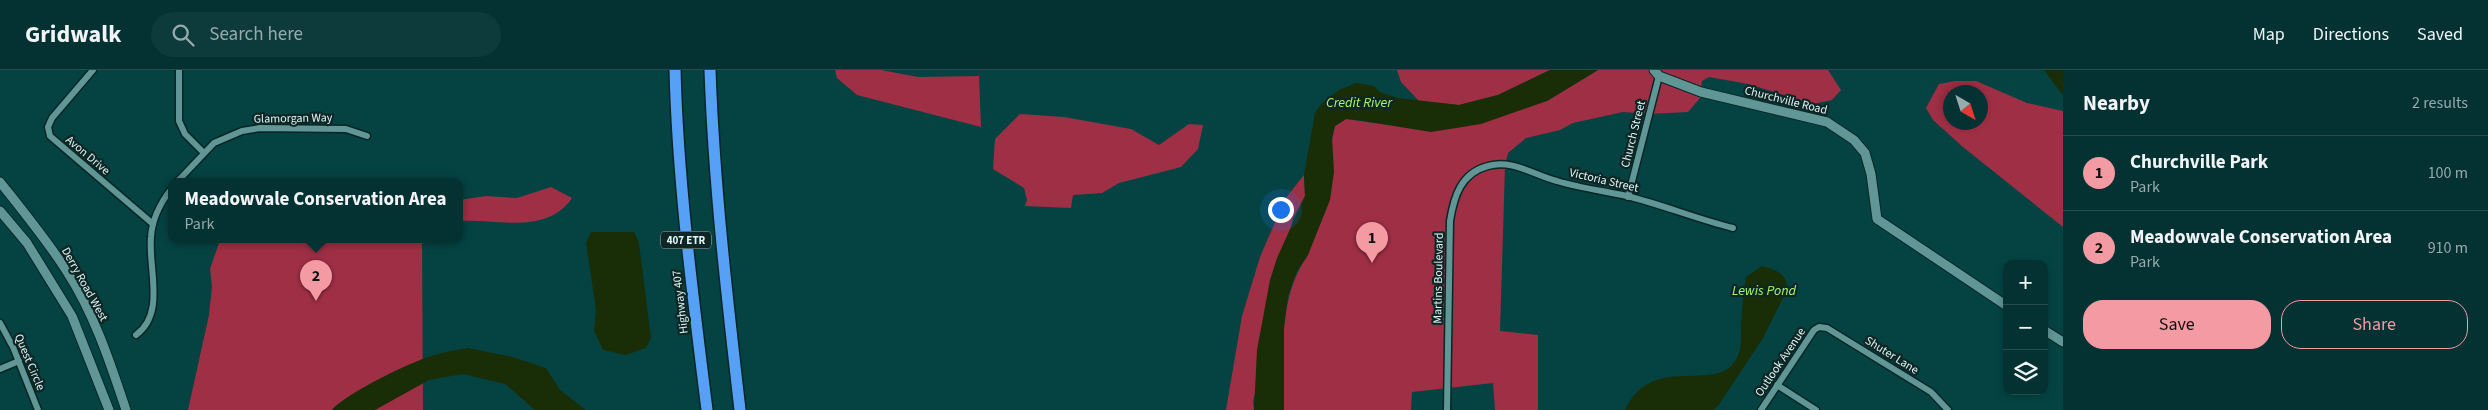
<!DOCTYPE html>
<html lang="en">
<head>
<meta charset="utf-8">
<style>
	:root { --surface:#043232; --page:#0d3a3a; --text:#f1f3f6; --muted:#97aaac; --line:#254d4d; --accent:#f49aa3 }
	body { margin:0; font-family:"Source Sans 3",sans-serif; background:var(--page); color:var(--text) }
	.controls { position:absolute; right:15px; bottom:15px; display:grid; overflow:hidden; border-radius:10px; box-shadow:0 2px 8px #0003 }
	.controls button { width:45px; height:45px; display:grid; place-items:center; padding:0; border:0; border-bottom:1px solid var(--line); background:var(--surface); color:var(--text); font:25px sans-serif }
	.compass { position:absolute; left:1943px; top:15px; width:45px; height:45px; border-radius:50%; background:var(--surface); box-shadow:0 2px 8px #0003; rotate:141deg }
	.you { position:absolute; left:1280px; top:139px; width:18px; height:18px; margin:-12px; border:4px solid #fff; border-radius:50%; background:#1a73e8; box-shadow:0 0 0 8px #1a73e833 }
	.badge { display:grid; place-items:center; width:32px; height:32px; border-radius:50%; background:var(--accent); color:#111; font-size:16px; font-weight:700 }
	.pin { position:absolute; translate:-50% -41px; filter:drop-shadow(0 1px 2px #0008) }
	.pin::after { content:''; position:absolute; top:26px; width:18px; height:15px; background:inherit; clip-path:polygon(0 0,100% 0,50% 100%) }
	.popup { position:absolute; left:168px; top:108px; width:295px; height:65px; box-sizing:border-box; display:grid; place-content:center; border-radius:10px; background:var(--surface); filter:drop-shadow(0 1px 4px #0005); font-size:16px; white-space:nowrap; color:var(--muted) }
	.popup b { font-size:19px; color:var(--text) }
	.popup::after { content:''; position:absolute; left:50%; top:100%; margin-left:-10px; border:10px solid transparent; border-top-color:var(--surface) }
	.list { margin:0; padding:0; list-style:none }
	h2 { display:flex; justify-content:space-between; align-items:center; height:65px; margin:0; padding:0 20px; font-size:21px }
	h2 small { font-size:16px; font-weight:400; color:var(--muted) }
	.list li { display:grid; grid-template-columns:32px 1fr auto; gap:15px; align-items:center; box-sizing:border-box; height:75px; padding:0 20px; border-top:1px solid var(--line) }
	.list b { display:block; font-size:19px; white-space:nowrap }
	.list p { margin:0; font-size:16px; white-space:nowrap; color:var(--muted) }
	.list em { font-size:16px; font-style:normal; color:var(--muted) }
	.actions { display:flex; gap:10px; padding:15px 20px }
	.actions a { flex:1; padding:11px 0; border:1px solid var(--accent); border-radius:20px; text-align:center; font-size:18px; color:var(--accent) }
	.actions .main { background:var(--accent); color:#111 }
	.icon { flex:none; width:28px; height:28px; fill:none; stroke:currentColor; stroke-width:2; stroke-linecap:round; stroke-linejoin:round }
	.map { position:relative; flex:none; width:2063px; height:340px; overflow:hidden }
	header { display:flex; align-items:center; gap:30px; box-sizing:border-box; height:70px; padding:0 25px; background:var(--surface); border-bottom:1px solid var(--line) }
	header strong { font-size:24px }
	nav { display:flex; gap:28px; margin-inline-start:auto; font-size:18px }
	.search { width:350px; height:45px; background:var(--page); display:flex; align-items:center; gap:12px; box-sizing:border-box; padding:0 18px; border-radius:28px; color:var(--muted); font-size:19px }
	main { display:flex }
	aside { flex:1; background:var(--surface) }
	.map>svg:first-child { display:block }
</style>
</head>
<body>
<header>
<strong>Gridwalk</strong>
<div class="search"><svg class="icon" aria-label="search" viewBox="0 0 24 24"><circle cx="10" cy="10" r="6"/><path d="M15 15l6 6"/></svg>Search here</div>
<nav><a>Map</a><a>Directions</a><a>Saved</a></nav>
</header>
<main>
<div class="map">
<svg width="2063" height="340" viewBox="0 0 2063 340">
	<rect width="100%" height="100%" fill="#054343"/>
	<g fill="#9f2f45" fill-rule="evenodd">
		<path d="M835 0H881L918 7 979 6 981 57 857 25 837 8Z"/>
		<path d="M1397 0H1550L1498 25 1459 35 1419 31 1401 12Z"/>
		<path d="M1598 0H1828L1841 20 1832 30 1813 34 1748 14 1709 7 1702 11 1700 28 1688 42 1648 44 1623 42 1573 53 1560 60 1526 68 1508 83 1505 96 1500 261 1538 265V340H1495L1493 313 1412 322 1411 340H1284C1284 288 1276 230 1308 185L1335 56 1346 49 1389 55 1547 31Z"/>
		<path d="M1955 11H1976L2027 33 2063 41V157L1963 77 1933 50 1926 38 1939 14ZM1950 22H1980V52H1950Z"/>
		<path d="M1020 44 1064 47 1131 59 1159 75 1189 54 1203 55 1198 79 1181 97 1119 113 1102 123 1073 125 1071 138 1025 136 1027 130 1024 118 993 99 995 69Z"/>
		<path d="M1304 105 1305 126 1293 148 1253 332 1254 340H1226L1242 246 1260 187 1285 129Z"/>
		<path d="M551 117 572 128C547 165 498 149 460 151V130L486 126 517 128Z"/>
		<path d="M220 170H422L423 340H188L209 245 212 217 210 199Z"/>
	</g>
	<g fill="#192e07">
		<path d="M1550 0H1598L1547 31 1481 54 1431 62 1357 50 1346 49 1335 56 1332 67 1334 102 1330 130 1308 185 1297 201 1288 226 1284 257V340H1254L1257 280 1270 210 1277 188 1305 126 1304 105 1315 43 1322 33 1339 20 1356 13 1374 16 1380 22 1398 28 1459 35 1498 25Z"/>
		<path d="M2044 0H2063V25L2061 23Z"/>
		<path d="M591 162H634L639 173 651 268 646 278 626 285 603 280 594 261 596 240 586 173Z"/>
		<path d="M1762 196C1777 200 1790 205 1786 222L1763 268 1718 336 1713 340H1625C1654 278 1723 330 1739 283 1742 275 1741 265 1741 257 1742 240 1743 223 1746 207Z"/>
		<path d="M468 278 513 287 546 298 560 320 586 340H535L505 314 463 304 429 310 375 340H332C346 323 416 289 438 284 448 281 458 280 468 278Z"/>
	</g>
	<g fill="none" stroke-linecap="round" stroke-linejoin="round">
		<defs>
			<g id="street">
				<path d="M93 0 52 48 48 57 50 66 153 154"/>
				<path d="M179 0V51L185 64 203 82"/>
				<path d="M177 112 214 73 242 61 260 58 346 59 367 66"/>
				<path d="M1628 127 1659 6"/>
				<path d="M0 253 13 277 38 340"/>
				<path d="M136 265C166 243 148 199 151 167 152 149 161 132 172 118"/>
				<path d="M0 299 19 291"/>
				<path d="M1777 315 1816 340"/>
				<path d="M1447 340 1450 151C1454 126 1461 103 1488 96 1512 89 1534 105 1557 111 1580 118 1604 121 1627 126 1663 135 1697 149 1733 158"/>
				<path d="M1761 340 1814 260 1819 257 1827 258 1931 322 1948 340"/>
			</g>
			<g id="secondary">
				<path d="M1654 0 1659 6 1701 22 1827 52 1854 70 1865 83 1871 104 1877 149 2007 236"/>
				<path d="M0 112C23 141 46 169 66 200 94 243 110 292 126 340"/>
				<path d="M0 141 27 173 72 246 109 340"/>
				<path d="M2044 260 2063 272"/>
			</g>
			<g id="highway">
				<path d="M675 0C678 114 693 227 707 340"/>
				<path d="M710 0C714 114 727 227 740 340"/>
			</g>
		</defs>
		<use href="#street" stroke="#092626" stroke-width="9"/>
		<use href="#secondary" stroke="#092626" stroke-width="11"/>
		<use href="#highway" stroke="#092626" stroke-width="14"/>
		<use href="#street" stroke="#609695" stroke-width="6"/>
		<use href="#secondary" stroke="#609695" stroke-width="9"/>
		<use href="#highway" stroke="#56a0f6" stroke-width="11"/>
	</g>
	<g text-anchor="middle" stroke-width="4.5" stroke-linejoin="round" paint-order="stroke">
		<rect fill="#0f2625" stroke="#9eb8b7" stroke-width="1" x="661" y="161.5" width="50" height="17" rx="4"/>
		<g font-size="11" font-weight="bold" fill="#dbf7f6">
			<text x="686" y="174">407 ETR</text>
		</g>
		<g font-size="12" fill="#dbf7f6" stroke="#0f2625">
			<text transform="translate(1786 30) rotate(14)" y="4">Churchville Road</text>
			<text transform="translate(293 48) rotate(-1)" y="4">Glamorgan Way</text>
			<text transform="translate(1633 64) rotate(-76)" y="4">Church Street</text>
			<text transform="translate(88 85) rotate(40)" y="4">Avon Drive</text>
			<text transform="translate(1604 110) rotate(13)" y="4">Victoria Street</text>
			<text transform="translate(1438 208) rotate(-89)" y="4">Martins Boulevard</text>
			<text transform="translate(85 214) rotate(61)" y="4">Derry Road West</text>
			<text transform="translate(680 232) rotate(-97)" y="4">Highway 407</text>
			<text transform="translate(1892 285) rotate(32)" y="4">Shuter Lane</text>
			<text transform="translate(30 292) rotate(67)" y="4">Quest Circle</text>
			<text transform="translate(1780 292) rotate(-56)" y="4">Outlook Avenue</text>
		</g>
		<g font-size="14" font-style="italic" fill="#a5f764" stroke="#0f2625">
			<text x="1359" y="37">Credit River</text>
			<text x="1764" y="225">Lewis Pond</text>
		</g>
	</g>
</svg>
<div class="controls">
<button>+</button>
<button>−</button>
<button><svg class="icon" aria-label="layers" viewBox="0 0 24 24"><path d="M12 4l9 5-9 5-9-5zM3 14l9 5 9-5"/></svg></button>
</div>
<svg class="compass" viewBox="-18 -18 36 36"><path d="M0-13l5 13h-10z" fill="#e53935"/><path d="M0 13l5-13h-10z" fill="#97aaac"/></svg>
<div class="you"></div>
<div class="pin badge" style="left:1372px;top:193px">1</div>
<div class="pin badge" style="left:316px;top:231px">2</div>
<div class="popup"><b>Meadowvale Conservation Area</b>Park</div>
</div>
<aside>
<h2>Nearby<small>2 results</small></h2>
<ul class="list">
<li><span class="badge">1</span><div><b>Churchville Park</b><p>Park</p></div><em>100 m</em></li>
<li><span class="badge">2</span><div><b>Meadowvale Conservation Area</b><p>Park</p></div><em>910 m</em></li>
</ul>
<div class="actions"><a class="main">Save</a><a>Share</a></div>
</aside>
</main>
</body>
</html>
